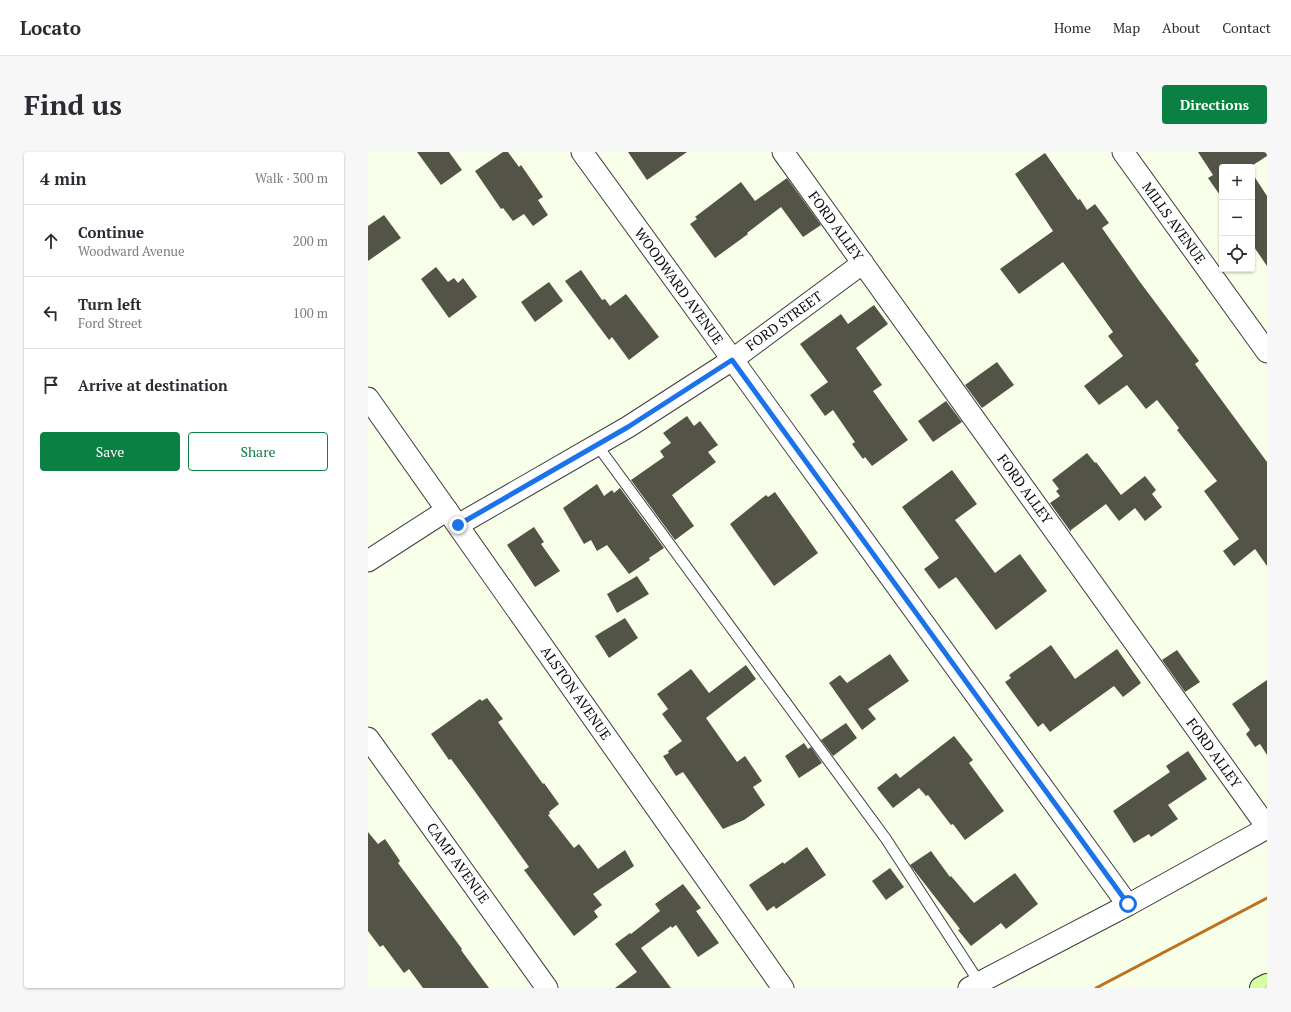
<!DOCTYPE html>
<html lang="en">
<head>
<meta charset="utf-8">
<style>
	:root { --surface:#fff; --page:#f7f7f7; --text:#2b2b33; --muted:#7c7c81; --line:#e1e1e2; --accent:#0b8043 }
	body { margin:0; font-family:"PT Serif",serif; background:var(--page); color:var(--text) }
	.controls { position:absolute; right:12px; top:12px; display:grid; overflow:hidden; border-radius:4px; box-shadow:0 1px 3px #0004 }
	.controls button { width:36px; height:36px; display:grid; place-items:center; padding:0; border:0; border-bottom:1px solid var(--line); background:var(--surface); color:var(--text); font:20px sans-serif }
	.stop { position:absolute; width:12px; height:12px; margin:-9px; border:3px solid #1a73e8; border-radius:50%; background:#fff }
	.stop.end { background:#1a73e8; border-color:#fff; box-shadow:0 1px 4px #0008 }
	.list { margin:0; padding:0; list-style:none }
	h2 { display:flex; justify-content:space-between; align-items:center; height:52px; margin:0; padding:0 16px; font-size:17px }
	h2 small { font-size:13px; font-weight:400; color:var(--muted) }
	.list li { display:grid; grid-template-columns:26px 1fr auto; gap:12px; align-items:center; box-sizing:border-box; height:72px; padding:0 16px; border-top:1px solid var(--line) }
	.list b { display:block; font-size:15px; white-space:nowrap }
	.list p { margin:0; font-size:13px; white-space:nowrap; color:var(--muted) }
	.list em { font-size:13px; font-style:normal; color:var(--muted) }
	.actions { display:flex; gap:8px; padding:12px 16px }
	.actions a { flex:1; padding:9px 0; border:1px solid var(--accent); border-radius:4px; text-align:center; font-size:14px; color:var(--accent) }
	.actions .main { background:var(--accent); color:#fff }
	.icon { flex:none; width:22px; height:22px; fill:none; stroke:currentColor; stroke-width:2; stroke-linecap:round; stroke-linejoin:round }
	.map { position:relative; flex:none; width:899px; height:836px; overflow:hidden; border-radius:4px }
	header { display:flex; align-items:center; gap:24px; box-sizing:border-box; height:56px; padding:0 20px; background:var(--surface); border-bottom:1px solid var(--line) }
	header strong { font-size:19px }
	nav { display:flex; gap:22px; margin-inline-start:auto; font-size:14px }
	.intro { display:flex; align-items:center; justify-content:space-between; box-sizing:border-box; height:96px; padding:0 24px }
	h1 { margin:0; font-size:28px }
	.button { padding:10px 18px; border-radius:4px; background:var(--accent); color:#fff; font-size:14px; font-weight:700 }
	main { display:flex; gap:24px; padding:0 24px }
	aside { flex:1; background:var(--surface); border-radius:4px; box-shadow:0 1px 3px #0004 }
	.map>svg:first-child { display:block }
</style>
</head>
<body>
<header>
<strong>Locato</strong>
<nav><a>Home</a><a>Map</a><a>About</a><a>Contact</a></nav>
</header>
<div class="intro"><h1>Find us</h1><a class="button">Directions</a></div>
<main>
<aside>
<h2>4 min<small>Walk · 300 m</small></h2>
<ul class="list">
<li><svg class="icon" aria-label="ahead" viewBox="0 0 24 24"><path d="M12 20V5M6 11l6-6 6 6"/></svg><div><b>Continue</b><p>Woodward Avenue</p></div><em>200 m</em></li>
<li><svg class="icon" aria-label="left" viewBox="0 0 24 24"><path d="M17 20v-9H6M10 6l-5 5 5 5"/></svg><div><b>Turn left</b><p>Ford Street</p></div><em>100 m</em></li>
<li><svg class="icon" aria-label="arrive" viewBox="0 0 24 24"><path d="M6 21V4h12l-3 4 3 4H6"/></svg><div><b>Arrive at destination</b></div></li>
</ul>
<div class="actions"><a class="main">Save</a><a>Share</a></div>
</aside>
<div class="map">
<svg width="899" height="836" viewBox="0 0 899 836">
	<rect width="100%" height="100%" fill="#f7ffe9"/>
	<g fill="#545347">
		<path d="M49 0H81L94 18 73 33Z"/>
		<path d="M135 0H140L151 15 153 13 175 45 170 48 180 63 165 74 156 62 145 69 135 56 133 57 107 19Z"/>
		<path d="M260 0H319L279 28Z"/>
		<path d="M830 0H899V4L882 15H854V46L840 26 845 23Z"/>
		<path d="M677 1 710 48 712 47 719 58 727 52 741 71 734 76 772 130 831 209 827 212 899 310V414L887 397 866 414 855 399 871 387 836 339 849 329 809 278 811 276 789 248 778 257 759 233 731 253 716 234 755 204 740 184 745 180 695 110 651 142 632 117 685 79 647 22Z"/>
		<path d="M884 21 899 44V114L884 92Z"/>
		<path d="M419 26 453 73 435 85 413 55 379 81 380 82 347 106 322 72 329 67 327 65 373 30 387 49Z"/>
		<path d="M16 63 33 86 0 109V74Z"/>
		<path d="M68 115 80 130 86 126 90 131 95 126 109 145 81 166 53 127Z"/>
		<path d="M213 118 234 148 237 147 242 154 258 142 291 185 261 208 244 185 241 188 197 129Z"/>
		<path d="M181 130 195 149 167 170 153 150Z"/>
		<path d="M506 153 520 172 488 196 514 233 505 239 540 288 504 314 497 305 495 307 484 292 487 290 465 258 457 264 442 243 460 230 432 192 473 162 480 172Z"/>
		<path d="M629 210 646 233 614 256 597 233Z"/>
		<path d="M578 249 594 270 565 290 550 269Z"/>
		<path d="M319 264 326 274 332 269 350 293 340 300 348 310 304 343 326 374 307 388 263 328 296 305 292 299 303 291 295 281Z"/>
		<path d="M719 301 727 311 728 310 753 343 777 324 788 338 784 342 794 355 777 369 767 356 751 369 738 352 703 378V380L682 351 692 344 688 339 691 337 684 328Z"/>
		<path d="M584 318 609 352 587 368 627 421 652 402 679 439 628 478 588 425 571 437 556 417 571 406 534 355Z"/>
		<path d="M229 332 236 344 244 338 246 341 252 336 296 396 281 406 282 408 261 422 239 393 229 399 223 388 216 392 195 356Z"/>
		<path d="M407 340 450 401 406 434 362 372 398 343 400 345Z"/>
		<path d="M166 375 176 390 173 392 192 419 167 435 139 393Z"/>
		<path d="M269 424 281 442 249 461 239 442Z"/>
		<path d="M257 466 270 486 241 506 227 484Z"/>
		<path d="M683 493 707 527 749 497 773 531 755 545 746 534 682 580 675 571 670 575 637 530 643 526 641 523Z"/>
		<path d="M809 498 832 530 817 540 794 508Z"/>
		<path d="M522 502 541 529 500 557 508 567 494 578 461 531 472 523 479 531Z"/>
		<path d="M378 513 388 527 338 566 369 610 377 604 394 629 385 635 397 653 376 668 355 677 315 620 308 624 295 604 301 601 300 599 314 589 294 562 300 557 289 542 323 517 341 541Z"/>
		<path d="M899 528V603L892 592 887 595 878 582 882 578 864 552Z"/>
		<path d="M119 546 135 567 130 570 175 632 176 631 191 652 181 660 182 662 180 663 206 696 211 692 230 717 257 698 266 714 225 742 234 753 226 759 230 765 206 784 156 718 161 715 108 641 83 607 81 608 63 582 112 547 114 549Z"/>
		<path d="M478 571 489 586 465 604 453 588Z"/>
		<path d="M586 584 605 608 601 611 636 659 597 688 585 672 583 673 560 643 558 644 551 636 525 656 509 636 528 621 532 626Z"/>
		<path d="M436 591 440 597 443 595 454 611 431 626 417 604Z"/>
		<path d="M820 599 839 627 800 653 810 667 783 685 781 682 766 691 745 659 802 620 798 614Z"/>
		<path d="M0 680 10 692 17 687 32 709 30 711 94 797 93 798 121 836H55L41 817 36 821 15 793 12 795 0 779Z"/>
		<path d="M439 695 458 723 408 757 406 754 399 759 381 733 415 710 416 712Z"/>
		<path d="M563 699 582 725 583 724 606 751 647 721 670 752 638 777 633 771 603 794 590 778 592 777 542 713Z"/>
		<path d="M522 716 536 735 518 748 504 729Z"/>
		<path d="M315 732 333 756 328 759 351 791 330 805 308 773 304 776 303 774 273 796 303 836H247L269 820 247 792 262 781 263 782 292 759 287 752Z"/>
	</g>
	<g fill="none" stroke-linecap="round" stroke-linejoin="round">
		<defs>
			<path id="service" d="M229 293 518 687 611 830"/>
			<g id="minor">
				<path d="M214 0 760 753"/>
				<path d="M415 0 899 675"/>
				<path d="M755 0 899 200"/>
				<path d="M0 246 415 836"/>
				<path d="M90 373 260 275 364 208 495 111"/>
				<path d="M0 409 79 358"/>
				<path d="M0 586 179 836"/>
				<path d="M601 836 760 753 899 676"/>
			</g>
			<path id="secondary" d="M893 836 899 833"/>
		</defs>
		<use href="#service" stroke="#3e3e3e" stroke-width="12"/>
		<use href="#minor" stroke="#3e3e3e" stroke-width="23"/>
		<use href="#secondary" stroke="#2d2d2d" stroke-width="24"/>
		<use href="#service" stroke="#fff" stroke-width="10"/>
		<use href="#minor" stroke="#fff" stroke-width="21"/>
		<use href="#secondary" stroke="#d6ffa4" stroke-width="22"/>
		<path stroke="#bf711f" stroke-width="3" d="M728 836 899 746"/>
	</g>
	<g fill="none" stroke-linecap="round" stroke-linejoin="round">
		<path stroke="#1a73e8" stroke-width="5" d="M90 373 260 275 364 208 760 752"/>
	</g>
	<g text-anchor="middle" stroke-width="4" stroke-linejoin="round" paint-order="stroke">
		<g font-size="14" fill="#0b0b0b" stroke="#fff">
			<text transform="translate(806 71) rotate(54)" y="5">MILLS AVENUE</text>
			<text transform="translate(468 74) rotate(54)" y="5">FORD ALLEY</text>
			<text transform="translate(311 134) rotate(54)" y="5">WOODWARD AVENUE</text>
			<text transform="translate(416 169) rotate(-36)" y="5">FORD STREET</text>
			<text transform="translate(657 337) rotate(54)" y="5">FORD ALLEY</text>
			<text transform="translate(208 541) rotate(55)" y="5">ALSTON AVENUE</text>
			<text transform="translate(846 601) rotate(54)" y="5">FORD ALLEY</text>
			<text transform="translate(90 711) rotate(54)" y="5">CAMP AVENUE</text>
		</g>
	</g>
</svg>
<div class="controls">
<button>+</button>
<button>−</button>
<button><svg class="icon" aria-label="locate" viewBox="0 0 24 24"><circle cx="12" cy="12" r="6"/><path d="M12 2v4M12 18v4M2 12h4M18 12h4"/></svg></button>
</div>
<div class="stop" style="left:760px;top:752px"></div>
<div class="stop end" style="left:90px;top:373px"></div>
</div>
</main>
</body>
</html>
